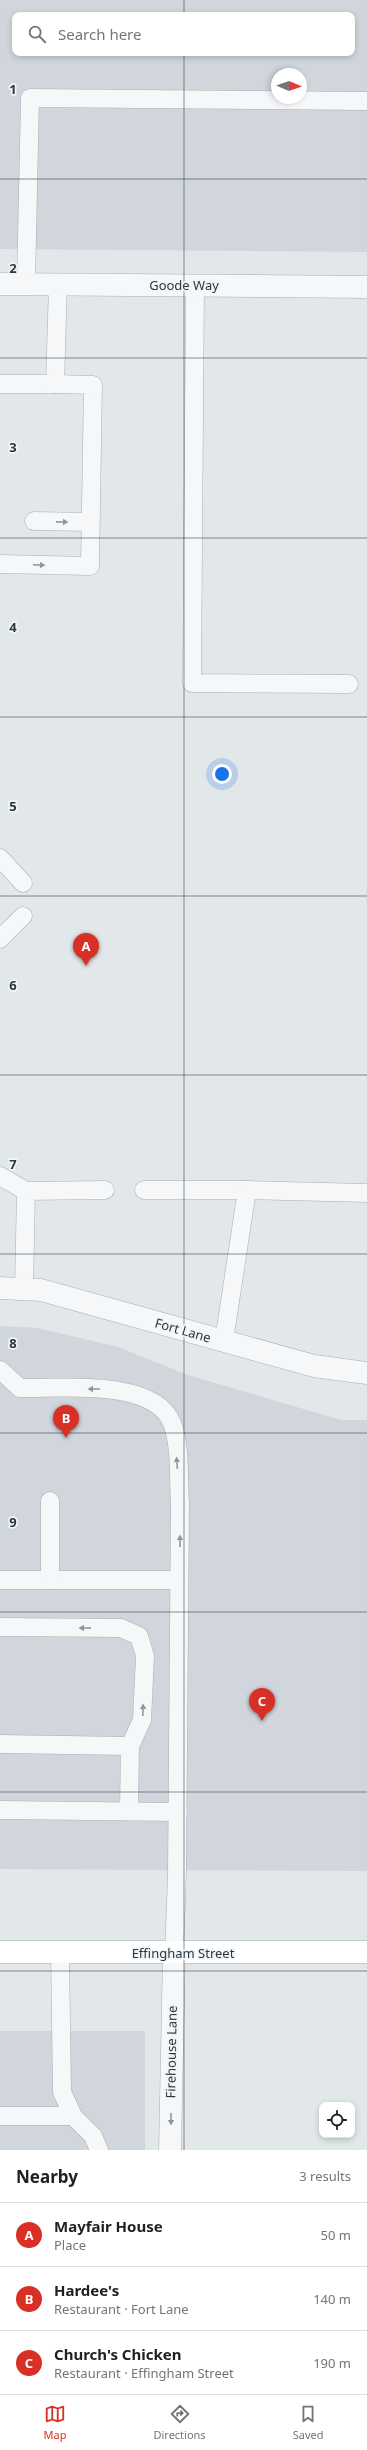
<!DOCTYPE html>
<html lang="en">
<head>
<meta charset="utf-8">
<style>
	:root { --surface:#fff; --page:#f2f2f2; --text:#202124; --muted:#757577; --line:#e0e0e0; --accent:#d93025 }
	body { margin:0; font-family:"Noto Sans",sans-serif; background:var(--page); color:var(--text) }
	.controls { position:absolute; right:12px; bottom:12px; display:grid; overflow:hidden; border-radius:8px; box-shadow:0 2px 6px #0003 }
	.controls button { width:36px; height:36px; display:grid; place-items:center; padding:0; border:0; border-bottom:1px solid var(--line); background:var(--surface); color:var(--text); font:20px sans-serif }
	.compass { position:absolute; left:271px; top:68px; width:36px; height:36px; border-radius:50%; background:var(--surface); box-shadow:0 2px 6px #0003; rotate:92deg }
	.you { position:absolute; left:222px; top:774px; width:14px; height:14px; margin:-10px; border:3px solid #fff; border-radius:50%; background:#1a73e8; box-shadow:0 0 0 6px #1a73e833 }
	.badge { display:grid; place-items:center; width:26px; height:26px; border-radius:50%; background:var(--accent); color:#fff; font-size:13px; font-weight:700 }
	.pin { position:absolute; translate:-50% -33px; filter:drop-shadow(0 1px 2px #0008) }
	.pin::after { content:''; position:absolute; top:21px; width:14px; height:12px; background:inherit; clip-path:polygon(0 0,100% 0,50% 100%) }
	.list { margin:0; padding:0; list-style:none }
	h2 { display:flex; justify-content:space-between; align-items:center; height:52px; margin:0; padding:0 16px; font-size:17px }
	h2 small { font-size:13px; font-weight:400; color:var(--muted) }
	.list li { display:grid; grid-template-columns:26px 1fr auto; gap:12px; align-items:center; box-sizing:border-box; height:64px; padding:0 16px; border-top:1px solid var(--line) }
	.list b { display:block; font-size:15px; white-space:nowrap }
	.list p { margin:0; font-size:13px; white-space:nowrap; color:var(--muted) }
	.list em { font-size:13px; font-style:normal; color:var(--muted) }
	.icon { flex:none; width:22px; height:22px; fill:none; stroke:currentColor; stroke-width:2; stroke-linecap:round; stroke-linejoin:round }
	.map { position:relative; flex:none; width:367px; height:2150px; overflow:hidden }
	.search { position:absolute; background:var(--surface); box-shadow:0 2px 6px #0003; left:12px; right:12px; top:12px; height:44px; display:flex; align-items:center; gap:10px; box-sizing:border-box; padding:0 14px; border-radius:8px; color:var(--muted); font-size:15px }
	.sheet { height:244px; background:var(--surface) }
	nav { display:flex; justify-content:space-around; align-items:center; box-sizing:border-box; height:56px; border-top:1px solid var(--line); background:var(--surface); font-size:11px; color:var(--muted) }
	nav a { display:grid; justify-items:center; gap:2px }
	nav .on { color:var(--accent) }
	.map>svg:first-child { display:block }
</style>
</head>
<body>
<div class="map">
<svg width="367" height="2150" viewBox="0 0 367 2150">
	<rect width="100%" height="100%" fill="#e2e7ea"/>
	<g fill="#d0d6dc" fill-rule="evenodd">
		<path d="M0 0H367V252L0 249ZM15 15H352V53H15ZM277 74H301V98H277Z"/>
		<path d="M0 1326 38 1328 118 1347 188 1375 341 1420H367V1871L0 1869Z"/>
		<rect x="0" y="2031" width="145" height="119"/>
	</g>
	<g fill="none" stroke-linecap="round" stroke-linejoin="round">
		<defs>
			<g id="lane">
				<path d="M26 284 30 98 367 101"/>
				<path d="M195 285 192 683 349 684"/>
				<path d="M0 384H55L58 284"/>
				<path d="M34 521 90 522"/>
				<path d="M0 564 90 566 93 385 55 384"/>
				<path d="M0 858 23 883"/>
				<path d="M0 939 23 916"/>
				<path d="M0 1176 26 1191"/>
				<path d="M144 1190H247L224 1341"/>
				<path d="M247 1190 367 1193"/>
				<path d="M24 1289 26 1191 105 1190"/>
				<path d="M0 1370 20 1388C60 1389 154 1378 172 1423 181 1447 178 1477 180 1502L177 1875 174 1954"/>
				<path d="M0 1580H179"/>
				<path d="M50 1580V1501"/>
				<path d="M0 1627 121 1628 139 1636 145 1656 142 1720 130 1746"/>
				<path d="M0 1744 130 1746 129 1811"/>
				<path d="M0 1810 178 1812"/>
				<path d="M60 1953 62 2092 73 2116 93 2136 99 2150"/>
				<path d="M0 2116H73"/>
			</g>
			<g id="street">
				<path d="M0 284 367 287"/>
				<path d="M0 1288 41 1290 314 1366 367 1373"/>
				<path d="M170 2150 174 1954"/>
			</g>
			<path id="secondary" d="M0 1952H367"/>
		</defs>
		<use href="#lane" stroke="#a7afb4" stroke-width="19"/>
		<use href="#street" stroke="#a7afb4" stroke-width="23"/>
		<use href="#secondary" stroke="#a7afb4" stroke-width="23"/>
		<use href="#lane" stroke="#f5f7f8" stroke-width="18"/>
		<use href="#street" stroke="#f5f7f8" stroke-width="22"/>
		<use href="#secondary" stroke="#fff" stroke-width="22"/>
	</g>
	<defs><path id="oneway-solid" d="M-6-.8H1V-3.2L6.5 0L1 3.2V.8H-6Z"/></defs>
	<g fill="#90979c">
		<use href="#oneway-solid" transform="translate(62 522) rotate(1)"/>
		<use href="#oneway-solid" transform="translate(39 565) rotate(2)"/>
		<use href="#oneway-solid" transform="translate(94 1389) rotate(-180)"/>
		<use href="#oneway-solid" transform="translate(177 1463) rotate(-94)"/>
		<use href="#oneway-solid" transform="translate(180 1541) rotate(-90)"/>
		<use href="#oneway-solid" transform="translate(85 1628) rotate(-179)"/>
		<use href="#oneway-solid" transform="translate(143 1710) rotate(-88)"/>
		<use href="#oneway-solid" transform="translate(171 2119) rotate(90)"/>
	</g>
	<path fill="none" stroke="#2b3741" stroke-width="1" stroke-opacity="0.55" d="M184 0V15M184 53V2150M0 179H367M0 358H367M0 538H367M0 717H367M0 896H367M0 1075H367M0 1254H367M0 1433H367M0 1612H367M0 1792H367M0 1971H367"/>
	<g text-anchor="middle" stroke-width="3.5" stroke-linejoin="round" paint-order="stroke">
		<g font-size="13" fill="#2b3741" stroke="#f2f5f7">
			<text x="184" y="290">Goode Way</text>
			<text transform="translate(183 1330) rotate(16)" y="5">Fort Lane</text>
			<text x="183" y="1958">Effingham Street</text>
			<text transform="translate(171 2052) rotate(-89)" y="5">Firehouse Lane</text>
		</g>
	</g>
	<g font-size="13" text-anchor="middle" font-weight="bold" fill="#2b3741" stroke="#f2f5f7" stroke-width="3.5" stroke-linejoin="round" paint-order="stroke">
		<text x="13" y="94">1</text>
		<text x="13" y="273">2</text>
		<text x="13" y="452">3</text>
		<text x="13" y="632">4</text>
		<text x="13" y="811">5</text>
		<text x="13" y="990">6</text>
		<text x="13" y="1169">7</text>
		<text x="13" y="1348">8</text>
		<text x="13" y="1527">9</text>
	</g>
</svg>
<div class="controls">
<button><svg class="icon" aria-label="locate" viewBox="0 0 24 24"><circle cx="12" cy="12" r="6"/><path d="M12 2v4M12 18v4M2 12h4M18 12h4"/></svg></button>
</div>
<svg class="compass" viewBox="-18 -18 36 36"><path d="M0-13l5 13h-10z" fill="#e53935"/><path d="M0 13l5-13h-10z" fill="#757577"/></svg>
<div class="you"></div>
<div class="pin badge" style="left:86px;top:966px">A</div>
<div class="pin badge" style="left:66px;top:1438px">B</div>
<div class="pin badge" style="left:262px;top:1721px">C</div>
<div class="search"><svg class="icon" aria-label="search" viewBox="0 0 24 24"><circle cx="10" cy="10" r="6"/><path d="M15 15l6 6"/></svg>Search here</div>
</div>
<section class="sheet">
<h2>Nearby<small>3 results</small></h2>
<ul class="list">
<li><span class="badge">A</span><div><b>Mayfair House</b><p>Place</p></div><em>50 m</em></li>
<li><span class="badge">B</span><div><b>Hardee's</b><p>Restaurant · Fort Lane</p></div><em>140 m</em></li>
<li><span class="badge">C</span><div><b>Church's Chicken</b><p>Restaurant · Effingham Street</p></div><em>190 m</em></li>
</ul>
</section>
<nav>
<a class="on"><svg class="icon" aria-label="map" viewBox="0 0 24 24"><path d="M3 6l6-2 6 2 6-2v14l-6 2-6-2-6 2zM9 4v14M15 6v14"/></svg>Map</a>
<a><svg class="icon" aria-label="directions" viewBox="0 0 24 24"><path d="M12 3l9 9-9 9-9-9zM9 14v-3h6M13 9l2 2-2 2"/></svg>Directions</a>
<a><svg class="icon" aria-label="saved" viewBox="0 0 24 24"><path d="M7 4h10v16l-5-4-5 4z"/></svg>Saved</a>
</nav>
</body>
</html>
